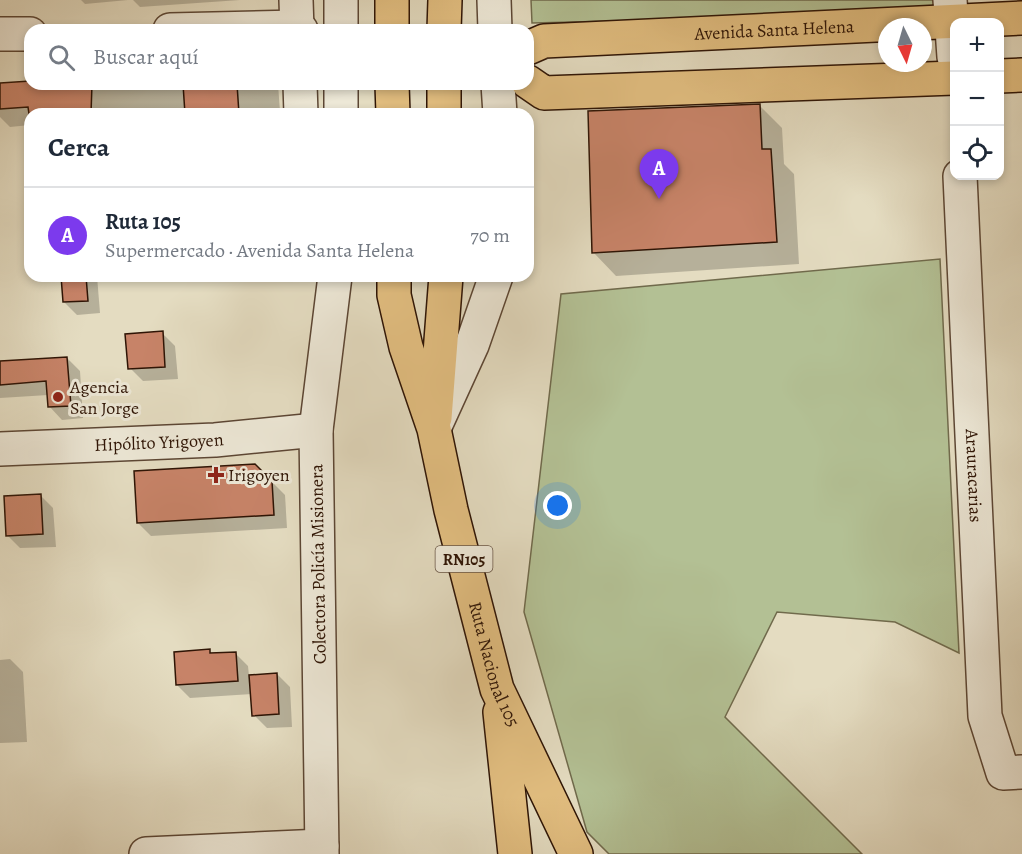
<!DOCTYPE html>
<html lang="es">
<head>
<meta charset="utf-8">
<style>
	:root { --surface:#fff; --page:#f6f6f7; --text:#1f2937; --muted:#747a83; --line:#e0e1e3; --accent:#7c3aed }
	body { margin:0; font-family:Alegreya,serif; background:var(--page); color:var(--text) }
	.controls { position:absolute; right:18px; top:18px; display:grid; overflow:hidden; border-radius:12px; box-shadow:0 3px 9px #0003 }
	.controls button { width:54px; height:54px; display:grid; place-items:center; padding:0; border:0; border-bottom:2px solid var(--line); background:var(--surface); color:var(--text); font:30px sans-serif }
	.compass { position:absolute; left:878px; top:18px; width:54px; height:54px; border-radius:50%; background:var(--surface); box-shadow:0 3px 9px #0003; rotate:175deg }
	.you { position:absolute; left:558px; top:506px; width:21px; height:21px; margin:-15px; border:4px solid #fff; border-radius:50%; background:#1a73e8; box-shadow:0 0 0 9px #1a73e833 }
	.badge { display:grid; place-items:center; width:39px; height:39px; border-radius:50%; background:var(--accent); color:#fff; font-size:20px; font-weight:700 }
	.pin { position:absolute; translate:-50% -50px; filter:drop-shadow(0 2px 3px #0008) }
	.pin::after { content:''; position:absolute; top:32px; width:21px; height:18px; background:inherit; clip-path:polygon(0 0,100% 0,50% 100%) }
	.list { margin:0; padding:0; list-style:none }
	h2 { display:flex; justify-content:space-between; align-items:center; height:78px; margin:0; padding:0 24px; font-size:26px }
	h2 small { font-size:20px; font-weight:400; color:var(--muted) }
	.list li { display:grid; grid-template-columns:39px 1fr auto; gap:18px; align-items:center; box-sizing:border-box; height:96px; padding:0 24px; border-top:2px solid var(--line) }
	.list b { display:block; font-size:22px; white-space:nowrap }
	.list p { margin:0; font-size:20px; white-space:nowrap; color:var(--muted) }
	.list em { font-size:20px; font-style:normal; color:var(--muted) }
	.icon { flex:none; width:33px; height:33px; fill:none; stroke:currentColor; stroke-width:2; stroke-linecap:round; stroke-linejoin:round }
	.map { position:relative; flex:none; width:1022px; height:854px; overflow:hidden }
	.search { position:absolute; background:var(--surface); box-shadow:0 3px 9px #0003; left:24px; top:24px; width:510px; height:66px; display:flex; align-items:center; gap:15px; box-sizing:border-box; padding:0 21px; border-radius:18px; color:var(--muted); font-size:22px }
	.panel { position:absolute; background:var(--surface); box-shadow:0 3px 9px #0003; left:24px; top:108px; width:510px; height:174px; border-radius:18px }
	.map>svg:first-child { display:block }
</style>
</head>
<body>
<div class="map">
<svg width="1022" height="854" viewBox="0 0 1022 854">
	<rect width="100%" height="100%" fill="#e4dcc1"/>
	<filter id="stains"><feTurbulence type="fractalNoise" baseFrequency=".00333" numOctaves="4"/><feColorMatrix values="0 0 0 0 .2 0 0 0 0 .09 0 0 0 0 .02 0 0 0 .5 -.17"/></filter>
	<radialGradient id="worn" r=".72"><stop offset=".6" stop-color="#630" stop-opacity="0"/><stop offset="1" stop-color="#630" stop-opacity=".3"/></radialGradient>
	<g fill="#b3c094" stroke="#706a4c" stroke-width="1.5">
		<path d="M531 0H942L943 13 532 23Z"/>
		<path d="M940 259 959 653 895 622 777 612 725 717 862 854H609L587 832 524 612 561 294Z"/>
	</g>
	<g fill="#0003">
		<path d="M81 0H128L85 4Z"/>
		<path d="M133 0H240L140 7Z"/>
		<path d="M27 71H30V84H278L280 112 256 114H30V125L10 127 0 117V85L28 83Z"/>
		<path d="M759 105 782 128 784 164 794 174 799 264 616 276 594 253Z"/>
		<path d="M62 276H97L100 313 77 315 64 302Z"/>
		<path d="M162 333 175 346 178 379 143 381 130 368Z"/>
		<path d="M67 358 80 371 83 418 62 420 49 406 48 395 0 398V362Z"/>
		<path d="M255 465 285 495 287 528 151 536 138 523Z"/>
		<path d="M40 495 53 508 56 547 20 548 7 535Z"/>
		<path d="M209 651 212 654 235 653 248 666 249 676 277 674 290 687 292 727 267 728 254 715 252 694 190 698 177 685Z"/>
		<path d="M10 659 23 672 27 742 0 743V660Z"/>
	</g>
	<g fill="#c78368" stroke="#2e1405" stroke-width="1.5">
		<path d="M30 81V84H92L91 114H29L28 107 0 109V83Z"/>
		<path d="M183 84H237L239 114H185Z"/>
		<path d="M760 104 762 149H771L777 242 592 253 588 111Z"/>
		<path d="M61 276H86L88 301 63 302Z"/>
		<path d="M163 331 165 367 128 369 125 334Z"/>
		<path d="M67 357 71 406 48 407 46 381 0 385V361Z"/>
		<path d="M255 464 272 481 274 515 137 523 134 471Z"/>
		<path d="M41 494 43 534 6 536 4 496Z"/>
		<path d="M210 649V653L236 652 238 681 176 685 174 652Z"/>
		<path d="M277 673 279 714 252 716 249 675Z"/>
	</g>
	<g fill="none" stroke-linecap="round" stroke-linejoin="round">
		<defs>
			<g id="minor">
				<path d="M296 0 297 30"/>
				<path d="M341 0V30"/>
				<path d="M494 0 495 30"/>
				<path d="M950 0 954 57"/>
				<path d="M170 30 297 27 301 30"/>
				<path d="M0 34H30"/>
				<path d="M300 84 301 114"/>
				<path d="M498 84 500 114"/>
				<path d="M341 114V84"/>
				<path id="s1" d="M960 176 985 716 1003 773 1022 772"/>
				<path d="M436 424 472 345 496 276"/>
				<path id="s2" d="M0 449 215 440 316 430"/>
				<path d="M146 854 322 846"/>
				<path d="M322 854 316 430 335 276"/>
			</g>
			<g id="major">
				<path id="s3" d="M528 48 544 41 1022 18"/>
				<path d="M1000 76 1022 75"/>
				<path d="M528 82 544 93 954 78"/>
			</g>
			<g id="highway">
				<path d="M392 30V0"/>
				<path d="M444 30 445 0"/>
				<path d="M392 84 393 114"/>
				<path d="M444 84V114"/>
				<path id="s4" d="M394 276V295L406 347 434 429 451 510 497 689 576 854"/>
				<path d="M435 418 446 276"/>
				<path d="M500 712 515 854"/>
			</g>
		</defs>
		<use href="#minor" stroke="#5c4634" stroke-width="36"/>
		<use href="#major" stroke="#2e1405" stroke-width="36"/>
		<use href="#highway" stroke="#2e1405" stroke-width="36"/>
		<use href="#minor" stroke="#ede8d7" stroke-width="33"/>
		<use href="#major" stroke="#e2be80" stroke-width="33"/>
		<use href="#highway" stroke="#e2be80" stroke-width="33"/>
	</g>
	<g fill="#8f2418" stroke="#ede8d7" stroke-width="2">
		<circle cx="58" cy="397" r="6"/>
		<path d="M213 466h6v6h6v6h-6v6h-6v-6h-6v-6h6z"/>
	</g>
	<g text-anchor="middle" stroke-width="6" stroke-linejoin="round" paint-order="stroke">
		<rect fill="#ede8d7" stroke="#675444" stroke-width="1.5" x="435.5" y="546" width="57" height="26" rx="4.5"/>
		<g font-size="16" font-weight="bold" fill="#2e1405">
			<text x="464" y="565">RN105</text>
		</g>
		<g font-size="18" fill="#2e1405" stroke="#ede8d7">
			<text dy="6" stroke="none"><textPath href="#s3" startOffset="248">Avenida Santa Helena</textPath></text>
			<text dy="6" stroke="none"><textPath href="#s2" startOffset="159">Hipólito Yrigoyen</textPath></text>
			<text dy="6" stroke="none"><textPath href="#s1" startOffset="300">Arauracarias</textPath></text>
			<text transform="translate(318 564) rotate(-91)" y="6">Colectora Policía Misionera</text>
			<text dy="6" stroke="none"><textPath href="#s4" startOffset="402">Ruta Nacional 105</textPath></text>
		</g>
		<g font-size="18" fill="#2e1405" stroke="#ede8d7" text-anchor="start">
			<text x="70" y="393">Agencia<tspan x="70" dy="21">San Jorge</tspan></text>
			<text x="228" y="481">Irigoyen</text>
		</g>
	</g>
	<rect width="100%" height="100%" filter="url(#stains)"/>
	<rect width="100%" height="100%" fill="url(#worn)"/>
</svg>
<div class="controls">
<button>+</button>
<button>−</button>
<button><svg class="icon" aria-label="locate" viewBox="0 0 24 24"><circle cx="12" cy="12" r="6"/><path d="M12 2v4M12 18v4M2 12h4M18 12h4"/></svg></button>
</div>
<svg class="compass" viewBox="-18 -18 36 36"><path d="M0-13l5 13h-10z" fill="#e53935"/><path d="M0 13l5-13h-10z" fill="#747a83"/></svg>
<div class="you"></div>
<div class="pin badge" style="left:659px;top:199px">A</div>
<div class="search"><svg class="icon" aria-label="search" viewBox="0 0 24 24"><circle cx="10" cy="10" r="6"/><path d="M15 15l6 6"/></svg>Buscar aquí</div>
<section class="panel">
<h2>Cerca<small></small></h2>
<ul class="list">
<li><span class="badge">A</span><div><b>Ruta 105</b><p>Supermercado · Avenida Santa Helena</p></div><em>70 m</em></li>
</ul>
</section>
</div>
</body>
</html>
